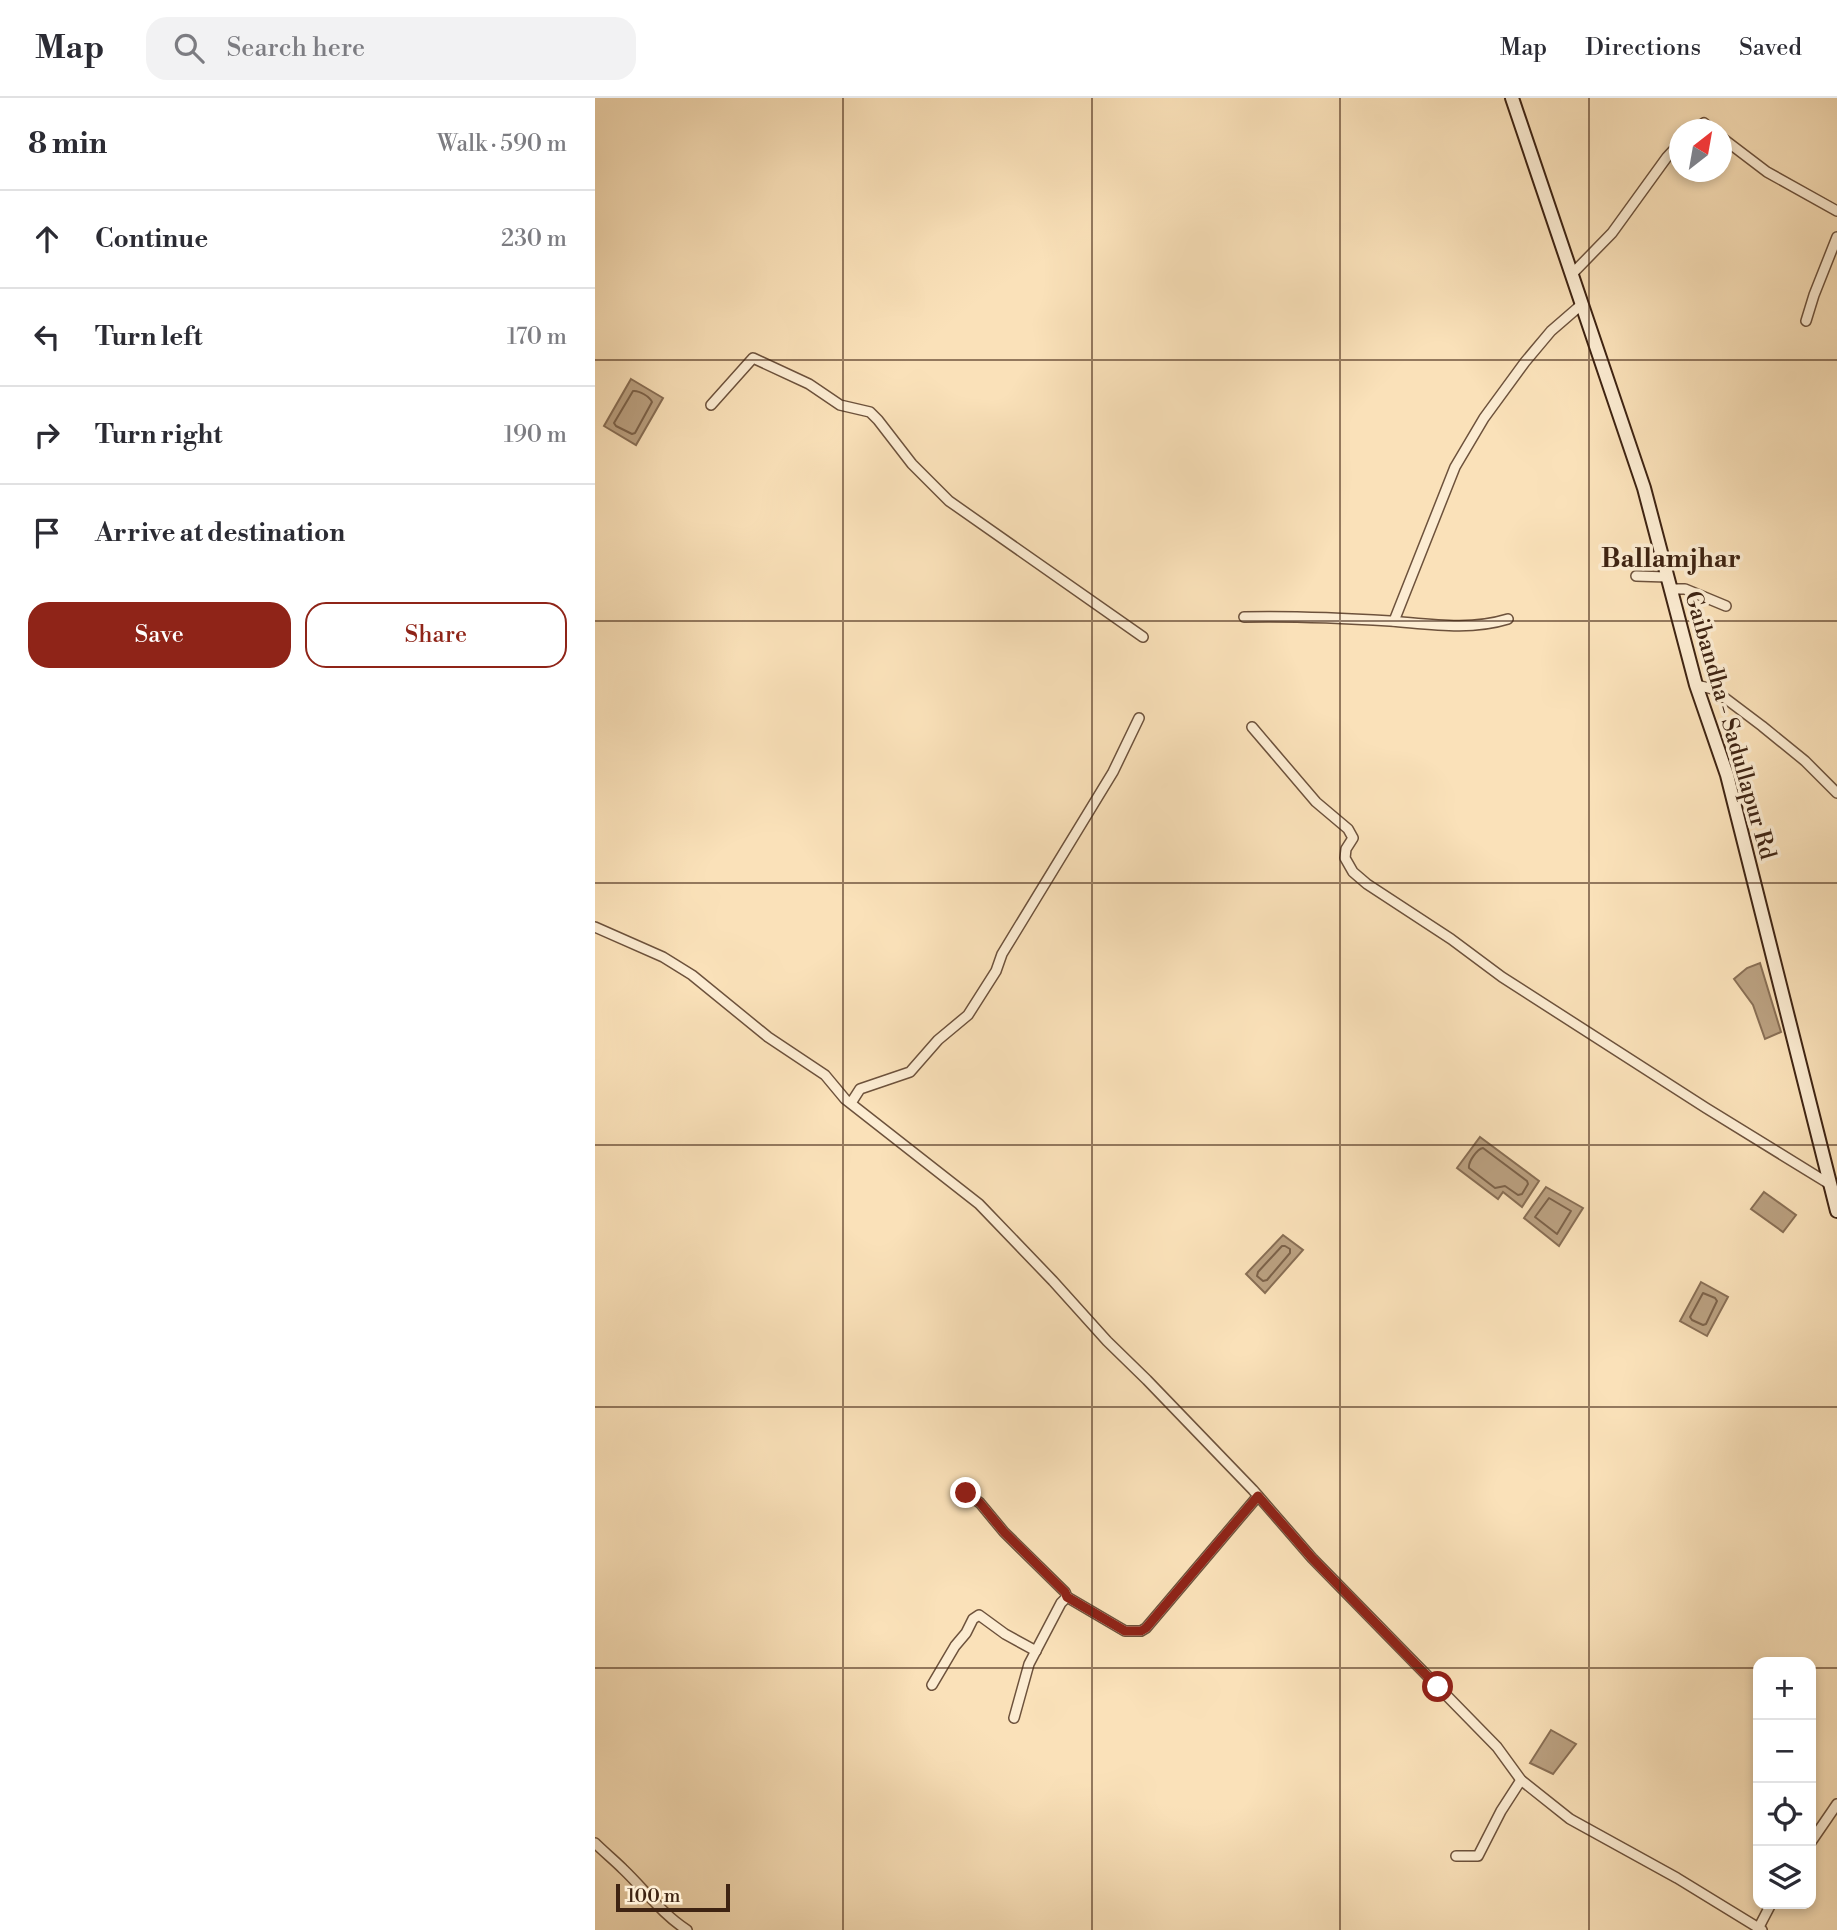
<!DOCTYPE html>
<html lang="en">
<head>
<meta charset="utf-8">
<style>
	:root { --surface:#fff; --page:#f2f2f3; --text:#2b2b33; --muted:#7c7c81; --line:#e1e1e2; --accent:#8f2418 }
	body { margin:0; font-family:"Libre Bodoni",serif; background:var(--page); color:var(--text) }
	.controls { position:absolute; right:21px; bottom:21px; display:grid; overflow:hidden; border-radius:14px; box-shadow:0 4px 10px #0003 }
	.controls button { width:63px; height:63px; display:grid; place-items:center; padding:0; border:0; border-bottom:2px solid var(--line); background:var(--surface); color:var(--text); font:35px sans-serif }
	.compass { position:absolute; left:1074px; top:21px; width:63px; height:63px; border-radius:50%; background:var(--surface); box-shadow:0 4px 10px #0003; rotate:31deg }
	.scale { position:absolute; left:21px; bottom:18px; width:114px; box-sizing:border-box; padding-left:7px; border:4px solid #3e2312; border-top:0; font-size:19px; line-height:24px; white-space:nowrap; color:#3e2312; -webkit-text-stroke:5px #fcecd2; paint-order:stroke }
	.stop { position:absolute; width:21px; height:21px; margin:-16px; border:5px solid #8f2418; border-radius:50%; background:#fff }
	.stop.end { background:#8f2418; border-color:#fff; box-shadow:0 2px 7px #0008 }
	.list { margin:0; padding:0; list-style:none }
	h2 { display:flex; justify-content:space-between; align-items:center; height:91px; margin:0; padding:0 28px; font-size:30px }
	h2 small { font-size:23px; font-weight:400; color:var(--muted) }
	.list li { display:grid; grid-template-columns:46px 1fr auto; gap:21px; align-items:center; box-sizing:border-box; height:98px; padding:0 28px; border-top:2px solid var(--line) }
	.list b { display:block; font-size:26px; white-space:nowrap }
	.list em { font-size:23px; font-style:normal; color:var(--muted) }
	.actions { display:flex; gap:14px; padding:21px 28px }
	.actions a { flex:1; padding:16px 0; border:2px solid var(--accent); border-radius:21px; text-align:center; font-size:24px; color:var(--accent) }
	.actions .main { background:var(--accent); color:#fff }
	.icon { flex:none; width:38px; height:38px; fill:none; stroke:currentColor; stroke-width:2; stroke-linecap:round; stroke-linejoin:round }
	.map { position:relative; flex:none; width:1242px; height:1832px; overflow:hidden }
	header { display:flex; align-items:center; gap:42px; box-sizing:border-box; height:98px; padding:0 35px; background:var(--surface); border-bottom:2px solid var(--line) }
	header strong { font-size:33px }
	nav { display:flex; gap:38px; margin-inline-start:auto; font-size:24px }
	.search { width:490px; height:63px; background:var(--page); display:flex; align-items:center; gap:18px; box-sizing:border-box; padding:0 24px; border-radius:21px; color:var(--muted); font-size:26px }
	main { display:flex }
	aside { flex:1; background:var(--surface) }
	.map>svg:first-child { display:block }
</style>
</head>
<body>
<header>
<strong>Map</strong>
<div class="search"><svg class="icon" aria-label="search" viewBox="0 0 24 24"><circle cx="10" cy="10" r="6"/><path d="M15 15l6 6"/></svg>Search here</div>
<nav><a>Map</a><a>Directions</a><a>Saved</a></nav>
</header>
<main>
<aside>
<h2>8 min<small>Walk · 590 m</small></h2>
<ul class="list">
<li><svg class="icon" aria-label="ahead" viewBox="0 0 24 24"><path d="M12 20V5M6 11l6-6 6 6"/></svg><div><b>Continue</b></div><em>230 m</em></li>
<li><svg class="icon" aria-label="left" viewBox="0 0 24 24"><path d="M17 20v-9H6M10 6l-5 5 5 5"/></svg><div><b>Turn left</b></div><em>170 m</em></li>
<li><svg class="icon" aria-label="right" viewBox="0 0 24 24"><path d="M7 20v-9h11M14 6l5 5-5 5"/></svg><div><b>Turn right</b></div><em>190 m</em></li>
<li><svg class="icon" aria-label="arrive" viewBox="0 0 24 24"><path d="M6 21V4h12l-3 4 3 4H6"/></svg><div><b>Arrive at destination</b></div></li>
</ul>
<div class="actions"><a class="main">Save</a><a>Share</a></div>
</aside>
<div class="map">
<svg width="1242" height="1832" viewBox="0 0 1242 1832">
	<rect width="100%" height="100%" fill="#fae1b9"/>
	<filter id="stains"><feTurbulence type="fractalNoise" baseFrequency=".00286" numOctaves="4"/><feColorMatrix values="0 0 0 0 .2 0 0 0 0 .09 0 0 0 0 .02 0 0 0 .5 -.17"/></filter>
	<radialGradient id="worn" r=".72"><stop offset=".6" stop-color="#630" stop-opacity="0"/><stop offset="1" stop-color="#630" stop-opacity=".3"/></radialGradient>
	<g fill="#baa080" stroke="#886e54" stroke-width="2">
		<path d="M36 281 68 300 41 347 9 328Z"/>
		<path d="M1165 865 1186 934 1170 941 1158 907 1139 881 1152 870Z"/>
		<path d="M885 1039 944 1083 927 1109 908 1094 903 1101 862 1070Z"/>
		<path d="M951 1089 988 1110 964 1148 929 1120Z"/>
		<path d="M1169 1094 1201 1117 1188 1134 1156 1111Z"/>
		<path d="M688 1137 708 1152 670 1195 651 1176Z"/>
		<path d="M1106 1184 1133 1199 1112 1238 1085 1223Z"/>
		<path d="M956 1632 981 1646 958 1676 935 1665Z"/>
	</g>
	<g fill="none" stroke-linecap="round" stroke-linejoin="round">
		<g stroke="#7c6249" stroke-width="2">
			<path d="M38 293C44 292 55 299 57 304L40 335 37 336 21 328 19 325Z"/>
			<path d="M888 1050 932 1083 933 1086 927 1096 923 1097 910 1088 900 1090 874 1070C873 1064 882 1051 888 1050Z"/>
			<path d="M954 1100 976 1113 962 1136 940 1119Z"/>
			<path d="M687 1148H690L695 1151V1155L672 1182 668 1183 662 1178 663 1174Z"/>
			<path d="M1108 1195 1120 1200 1122 1203 1111 1226 1108 1227 1097 1222 1095 1219Z"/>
		</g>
		<defs>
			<g id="street">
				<path d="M1099 32 1109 25 1117 32"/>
				<path d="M1126 39 1172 74 1242 113"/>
				<path d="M977 176 1017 135 1072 59 1084 46"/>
				<path d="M1211 223 1219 197 1242 139"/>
				<path d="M116 307 158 260 214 286 245 307 275 314 283 322 317 366 354 403 548 539"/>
				<path d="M1041 478 1072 479"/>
				<path d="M1076 491H1090L1131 508"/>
				<path d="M649 519C698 518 746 520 795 523 834 526 874 533 913 521"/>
				<path d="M799 523 860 369 889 320 930 264 956 233 986 207"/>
				<path d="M1101 587 1118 591 1167 628 1210 663 1242 695"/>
				<path d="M657 629 721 704 753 731 758 740 751 751 750 760 758 774 772 786 856 841 907 879 1111 1010 1236 1087"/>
				<path d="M0 829 68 859 97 877 173 939 230 977 250 1001 384 1106 458 1183 512 1243 552 1282 658 1392 717 1460 902 1649 926 1682 975 1721 1082 1780 1167 1832"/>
				<path d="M256 1005 265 991 315 974 343 942 373 917 401 873 407 856 518 674 544 620"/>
				<path d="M371 1395 385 1405 409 1434 470 1494 472 1499 530 1533H546L551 1530 663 1398"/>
				<path d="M337 1587 360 1548 371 1535 378 1521 384 1517 410 1536 441 1553"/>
				<path d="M419 1620 434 1566 466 1505 472 1499"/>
				<path d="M1216 1744 1242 1706"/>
				<path d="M0 1745C9 1754 19 1762 28 1771 50 1792 67 1816 92 1832"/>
				<path d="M861 1758H883L906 1713 926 1682"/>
				<path d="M1164 1829 1176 1806"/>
			</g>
			<path id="secondary" d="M917 0 1049 390 1101 587 1132 677 1242 1113"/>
		</defs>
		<use href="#street" stroke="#6d523c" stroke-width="12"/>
		<use href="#secondary" stroke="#3e2312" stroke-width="16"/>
		<use href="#street" stroke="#fcecd2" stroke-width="9"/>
		<use href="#secondary" stroke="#fcecd2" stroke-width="12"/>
	</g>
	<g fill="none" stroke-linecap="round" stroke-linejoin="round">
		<path stroke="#8f2418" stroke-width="9" d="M371 1395 385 1405 409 1434 470 1494 472 1499 530 1533H546L551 1530 663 1398 717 1460 843 1589"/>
	</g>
	<path fill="none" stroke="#3e2312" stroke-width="2" stroke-opacity="0.55" d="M248 0V1832M497 0V1832M745 0V1832M994 0V1832M0 262H1242M0 523H1242M0 785H1242M0 1047H1242M0 1309H1242M0 1570H1163M1216 1570H1242"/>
	<g text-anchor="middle" stroke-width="7" stroke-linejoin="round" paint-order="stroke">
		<g font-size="23" fill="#3e2312" stroke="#fcecd2">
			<text transform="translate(1136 627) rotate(74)" y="8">Gaibandha - Sadullapur Rd</text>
		</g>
		<g font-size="26" font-weight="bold" fill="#3e2312" stroke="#fcecd2">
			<text x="1076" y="469">Ballamjhar</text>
		</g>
	</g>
	<rect width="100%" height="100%" filter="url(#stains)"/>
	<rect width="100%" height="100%" fill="url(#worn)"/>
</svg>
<div class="controls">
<button>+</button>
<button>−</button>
<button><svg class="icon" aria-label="locate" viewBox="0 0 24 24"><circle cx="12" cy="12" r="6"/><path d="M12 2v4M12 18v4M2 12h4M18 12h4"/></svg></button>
<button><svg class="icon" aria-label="layers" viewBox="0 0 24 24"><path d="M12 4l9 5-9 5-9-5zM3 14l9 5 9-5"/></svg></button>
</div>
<svg class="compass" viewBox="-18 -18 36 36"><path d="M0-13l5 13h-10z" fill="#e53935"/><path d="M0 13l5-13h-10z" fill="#7c7c81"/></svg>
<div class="scale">100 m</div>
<div class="stop" style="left:843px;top:1589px"></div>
<div class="stop end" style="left:371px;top:1395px"></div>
</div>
</main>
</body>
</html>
